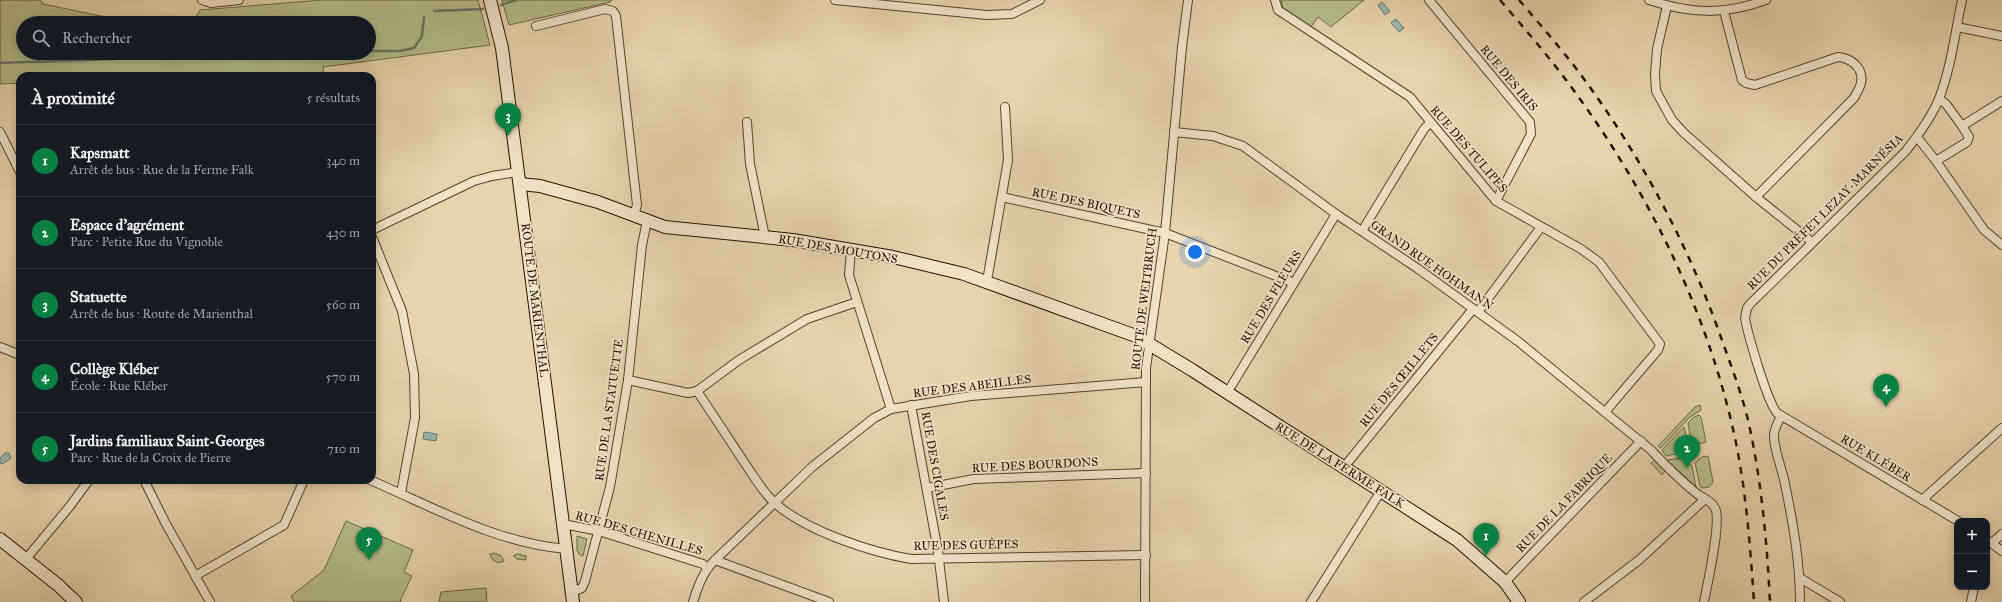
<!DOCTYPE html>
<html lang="fr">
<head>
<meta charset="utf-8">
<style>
	:root { --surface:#171b24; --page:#20242c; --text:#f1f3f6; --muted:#9ea1a6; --line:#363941; --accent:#0b8043 }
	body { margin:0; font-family:"IM FELL Great Primer",serif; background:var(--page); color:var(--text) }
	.controls { position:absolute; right:12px; bottom:12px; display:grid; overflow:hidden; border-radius:8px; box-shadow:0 2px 10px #0003 }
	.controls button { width:36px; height:36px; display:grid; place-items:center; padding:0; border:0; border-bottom:1px solid var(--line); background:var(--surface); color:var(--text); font:20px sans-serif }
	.you { position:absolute; left:1195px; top:252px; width:14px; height:14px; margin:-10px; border:3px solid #fff; border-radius:50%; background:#1a73e8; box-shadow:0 0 0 6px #1a73e833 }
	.badge { display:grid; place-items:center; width:26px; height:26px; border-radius:50%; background:var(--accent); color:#fff; font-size:13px; font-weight:700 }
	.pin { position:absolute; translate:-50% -33px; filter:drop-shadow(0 1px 2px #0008) }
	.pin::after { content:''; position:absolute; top:21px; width:14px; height:12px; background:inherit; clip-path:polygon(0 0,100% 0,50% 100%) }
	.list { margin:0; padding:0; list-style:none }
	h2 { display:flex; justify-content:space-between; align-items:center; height:52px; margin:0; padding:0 16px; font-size:17px }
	h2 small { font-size:13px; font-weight:400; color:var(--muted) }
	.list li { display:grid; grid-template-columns:26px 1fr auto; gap:12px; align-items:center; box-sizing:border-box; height:72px; padding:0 16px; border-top:1px solid var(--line) }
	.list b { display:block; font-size:15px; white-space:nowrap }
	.list p { margin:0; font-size:13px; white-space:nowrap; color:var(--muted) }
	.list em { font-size:13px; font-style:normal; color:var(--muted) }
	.icon { flex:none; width:22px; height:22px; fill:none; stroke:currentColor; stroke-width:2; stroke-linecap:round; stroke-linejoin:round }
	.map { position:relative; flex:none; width:2002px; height:602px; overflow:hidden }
	.search { position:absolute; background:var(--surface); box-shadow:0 2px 10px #0003; left:16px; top:16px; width:360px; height:44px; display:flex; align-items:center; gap:10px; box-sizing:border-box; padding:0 14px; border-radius:22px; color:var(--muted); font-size:15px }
	.panel { position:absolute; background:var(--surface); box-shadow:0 2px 10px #0003; left:16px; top:72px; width:360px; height:412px; border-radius:12px }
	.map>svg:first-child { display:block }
</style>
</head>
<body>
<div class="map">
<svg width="2002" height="602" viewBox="0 0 2002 602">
	<rect width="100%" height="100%" fill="#e7d3ac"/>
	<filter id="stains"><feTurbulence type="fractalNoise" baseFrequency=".005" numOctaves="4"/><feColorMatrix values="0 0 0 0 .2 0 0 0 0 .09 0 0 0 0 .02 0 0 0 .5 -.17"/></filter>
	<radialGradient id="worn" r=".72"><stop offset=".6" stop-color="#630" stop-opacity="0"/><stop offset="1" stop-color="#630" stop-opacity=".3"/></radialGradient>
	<g fill="#b4bc8a" stroke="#6c6645">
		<path d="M0 0H40L43 4 135 23H23V53H369V23H145L195 18 200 10 322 0H478L490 45 323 67 324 76H20V83L0 84Z"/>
		<path d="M502 0H612L610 2 509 25Z"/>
		<path d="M1281 0H1364L1331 27 1318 17 1311 27 1283 8Z"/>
		<path d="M1700 405 1701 410 1690 417 1661 448 1658 446 1695 407Z"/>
		<path d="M1699 415 1701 417 1706 442 1697 444 1690 435 1688 423 1694 417Z"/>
		<path d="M1684 427 1687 439 1682 441 1680 453 1666 456 1662 450Z"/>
		<path d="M1690 442 1698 454 1691 461 1686 457 1688 450 1686 444Z"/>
		<path d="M1708 456 1713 482 1709 487 1702 488 1700 486 1695 463 1702 457Z"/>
		<path d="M1682 458 1692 466 1696 487 1667 460Z"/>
		<path d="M1655 460 1666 470 1662 475 1651 463Z"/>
		<path d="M346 521 413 550 404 572 412 576 400 601 402 602H294L291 596 324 570Z"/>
		<path d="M577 536 587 539 583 556 579 554 577 550Z"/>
		<path d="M495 553 501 556 504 561 498 563 492 559 490 554Z"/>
		<path d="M518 554 526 556V560L517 559 513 556Z"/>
		<path d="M486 588 487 602H439L441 592Z"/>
	</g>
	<g fill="#97b7b0" stroke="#69756a">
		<path d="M1382 2 1390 11 1385 15 1378 5Z"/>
		<path d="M1396 19 1404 28 1399 32 1391 23Z"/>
		<path d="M424 432 437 434 436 441 423 439Z"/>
		<path d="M5 453H9L11 458 2 464 0 463V458Z"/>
	</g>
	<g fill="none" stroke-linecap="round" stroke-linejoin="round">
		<g stroke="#69756a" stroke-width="2.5">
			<path d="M501 5 516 0"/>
			<path d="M434 11 483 9"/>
			<path d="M369 51H400L414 48 422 36 424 17"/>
			<path d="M0 63 283 53"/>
		</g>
		<defs>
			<g id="street">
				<path d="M202 0 211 3 239 0"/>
				<path d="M835 0 987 15 1012 14 1040 0"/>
				<path d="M1275 0 1278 10 1410 97 1496 201 1581 249 1599 262 1660 344 1658 350 1605 412"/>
				<path d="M1429 0 1530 122 1531 134 1496 201"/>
				<path d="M1649 0C1691 14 1724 15 1766 0"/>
				<path d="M1667 6 1657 49 1655 74 1656 91 1672 120 1684 133 1756 197 1812 242"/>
				<path d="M1724 11 1742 80 1746 83 1755 85 1838 57C1851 58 1864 68 1861 83 1860 88 1856 94 1854 98L1756 197"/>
				<path d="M536 26 605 9 613 11 616 16 637 205 634 215"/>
				<path d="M1957 27 2002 36"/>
				<path d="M1939 99 1946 104 1962 126 2002 101"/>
				<path d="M747 122 750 164 765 237"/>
				<path d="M0 132 20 172"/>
				<path d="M1174 132 1213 136 1243 146 1336 214 1417 268 1519 342 1651 450C1665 465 1680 480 1696 493 1702 498 1711 500 1715 508 1722 521 1707 585 1704 602"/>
				<path d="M1917 137 1936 161 1984 230 2002 245"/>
				<path d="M1936 161 1967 142 1969 137 1962 126"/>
				<path d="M1002 197 1165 233 1294 283"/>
				<path d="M372 230 474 181 492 176 518 172"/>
				<path d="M1362 231 1424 129 1430 123"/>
				<path d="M372 237 402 311 414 374 415 418 401 493"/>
				<path d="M851 250 849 275 891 409"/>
				<path d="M987 281 1008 160 1005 107"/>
				<path d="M1478 312 1541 227"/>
				<path d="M0 347 20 355"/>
				<path d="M628 380 688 393 697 391 739 360 807 319 857 302"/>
				<path d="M697 391C714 416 730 441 746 465 755 478 764 494 776 504 807 531 870 552 911 559L1146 555"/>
				<path d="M1227 393 1336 214"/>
				<path d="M911 405 938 551 944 602"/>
				<path d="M1781 416C1778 423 1774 428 1774 436 1774 451 1782 468 1785 484 1793 523 1800 562 1800 602"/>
				<path d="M1344 467 1473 309"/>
				<path d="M144 480 166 524 210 602"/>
				<path d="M370 480C433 507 496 543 566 549"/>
				<path d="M927 488 974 479 1146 473"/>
				<path d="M1922 500 2002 428"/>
				<path d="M1958 521 1777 413C1767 401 1748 335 1745 318L1747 308 1750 304 1906 151C1918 135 1931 118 1939 99 1951 68 1955 33 1962 0"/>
				<path d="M563 524 599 531 703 564 707 568"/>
				<path d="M1987 540 2002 551"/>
				<path d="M1992 543 2002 534"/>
				<path d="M26 559 70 506 89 480"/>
				<path d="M715 560 829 602"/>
				<path d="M195 576 284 525 304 480"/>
				<path d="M1800 578 1840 602"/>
				<path d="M1505 582 1641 441"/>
				<path d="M572 592 582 588 585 581 610 487 628 380 642 245 647 221"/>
				<path d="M693 602C698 586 703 572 715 560L812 467 874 418 891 409 971 396 1146 382"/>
				<path d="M1145 602 1146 368 1165 233 1182 47 1188 0"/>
				<path d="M1311 602 1381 491"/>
				<path d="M1584 602 1639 560 1705 499"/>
				<path d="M1971 602 1974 587"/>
			</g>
			<g id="secondary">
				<path d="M490 0 502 48 573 602"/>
				<path d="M520 184 540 186 598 202 665 227 793 240 893 257 964 274 1136 336 1192 370 1457 540 1505 582 1519 602"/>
				<path d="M0 539 58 585 76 602"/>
			</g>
		</defs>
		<use href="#street" stroke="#55422b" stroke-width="10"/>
		<use href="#secondary" stroke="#241100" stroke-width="14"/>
		<use href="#street" stroke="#efe2c9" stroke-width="8"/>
		<use href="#secondary" stroke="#efe2c9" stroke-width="12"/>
		<g stroke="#241100" stroke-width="2.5" stroke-dasharray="7 7" stroke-linecap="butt">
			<path d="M1500 0C1525 29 1550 58 1572 88 1647 190 1705 306 1733 429 1746 486 1750 544 1754 602"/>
			<path d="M1519 0C1538 22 1557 44 1575 67 1638 150 1689 245 1723 343 1733 371 1744 400 1750 429 1762 486 1767 544 1770 602"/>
		</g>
	</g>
	<g text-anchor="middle" stroke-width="3.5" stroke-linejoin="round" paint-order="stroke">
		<g font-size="12" fill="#241100" stroke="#efe2c9">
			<text transform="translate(1509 78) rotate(50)" y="4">RUE DES IRIS</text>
			<text transform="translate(1469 149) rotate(49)" y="4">RUE DES TULIPES</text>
			<text transform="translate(1086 203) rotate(12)" y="4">RUE DES BIQUETS</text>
			<text transform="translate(1825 212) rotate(-45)" y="4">RUE DU PRÉFET LEZAY-MARNÉSIA</text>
			<text transform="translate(838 249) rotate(10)" y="4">RUE DES MOUTONS</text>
			<text transform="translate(1432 265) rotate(35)" y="4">GRAND RUE HOHMANN</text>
			<text transform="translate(1271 297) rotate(-59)" y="4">RUE DES FLEURS</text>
			<text transform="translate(1144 299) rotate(-83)" y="4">ROUTE DE WEITBRUCH</text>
			<text transform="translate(535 300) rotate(83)" y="4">ROUTE DE MARIENTHAL</text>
			<text transform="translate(1399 380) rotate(-51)" y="4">RUE DES ŒILLETS</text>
			<text transform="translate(972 386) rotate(-7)" y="4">RUE DES ABEILLES</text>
			<text transform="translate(609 410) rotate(-82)" y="4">RUE DE LA STATUETTE</text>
			<text transform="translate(1876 458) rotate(31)" y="4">RUE KLÉBER</text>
			<text transform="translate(1035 465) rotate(-3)" y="4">RUE DES BOURDONS</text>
			<text transform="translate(1340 465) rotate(32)" y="4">RUE DE LA FERME FALK</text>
			<text transform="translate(935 466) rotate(80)" y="4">RUE DES CIGALES</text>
			<text transform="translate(1564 503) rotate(-46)" y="4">RUE DE LA FABRIQUE</text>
			<text transform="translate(639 533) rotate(16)" y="4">RUE DES CHENILLES</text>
			<text transform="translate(966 545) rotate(-1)" y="4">RUE DES GUÊPES</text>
		</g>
	</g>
	<rect width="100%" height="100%" filter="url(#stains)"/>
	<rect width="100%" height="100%" fill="url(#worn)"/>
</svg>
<div class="controls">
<button>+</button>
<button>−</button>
</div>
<div class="you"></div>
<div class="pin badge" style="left:1486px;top:556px">1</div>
<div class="pin badge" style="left:1687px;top:468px">2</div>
<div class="pin badge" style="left:508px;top:136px">3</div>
<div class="pin badge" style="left:1886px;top:407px">4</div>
<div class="pin badge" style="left:369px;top:560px">5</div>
<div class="search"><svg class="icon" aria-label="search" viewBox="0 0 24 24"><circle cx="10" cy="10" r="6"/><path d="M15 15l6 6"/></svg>Rechercher</div>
<section class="panel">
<h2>À proximité<small>5 résultats</small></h2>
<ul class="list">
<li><span class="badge">1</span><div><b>Kapsmatt</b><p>Arrêt de bus · Rue de la Ferme Falk</p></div><em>340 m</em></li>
<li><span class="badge">2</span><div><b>Espace d'agrément</b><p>Parc · Petite Rue du Vignoble</p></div><em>430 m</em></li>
<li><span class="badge">3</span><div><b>Statuette</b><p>Arrêt de bus · Route de Marienthal</p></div><em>560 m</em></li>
<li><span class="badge">4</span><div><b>Collège Kléber</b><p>École · Rue Kléber</p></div><em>570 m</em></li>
<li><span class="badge">5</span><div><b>Jardins familiaux Saint-Georges</b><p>Parc · Rue de la Croix de Pierre</p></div><em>710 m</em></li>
</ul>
</section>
</div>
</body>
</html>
